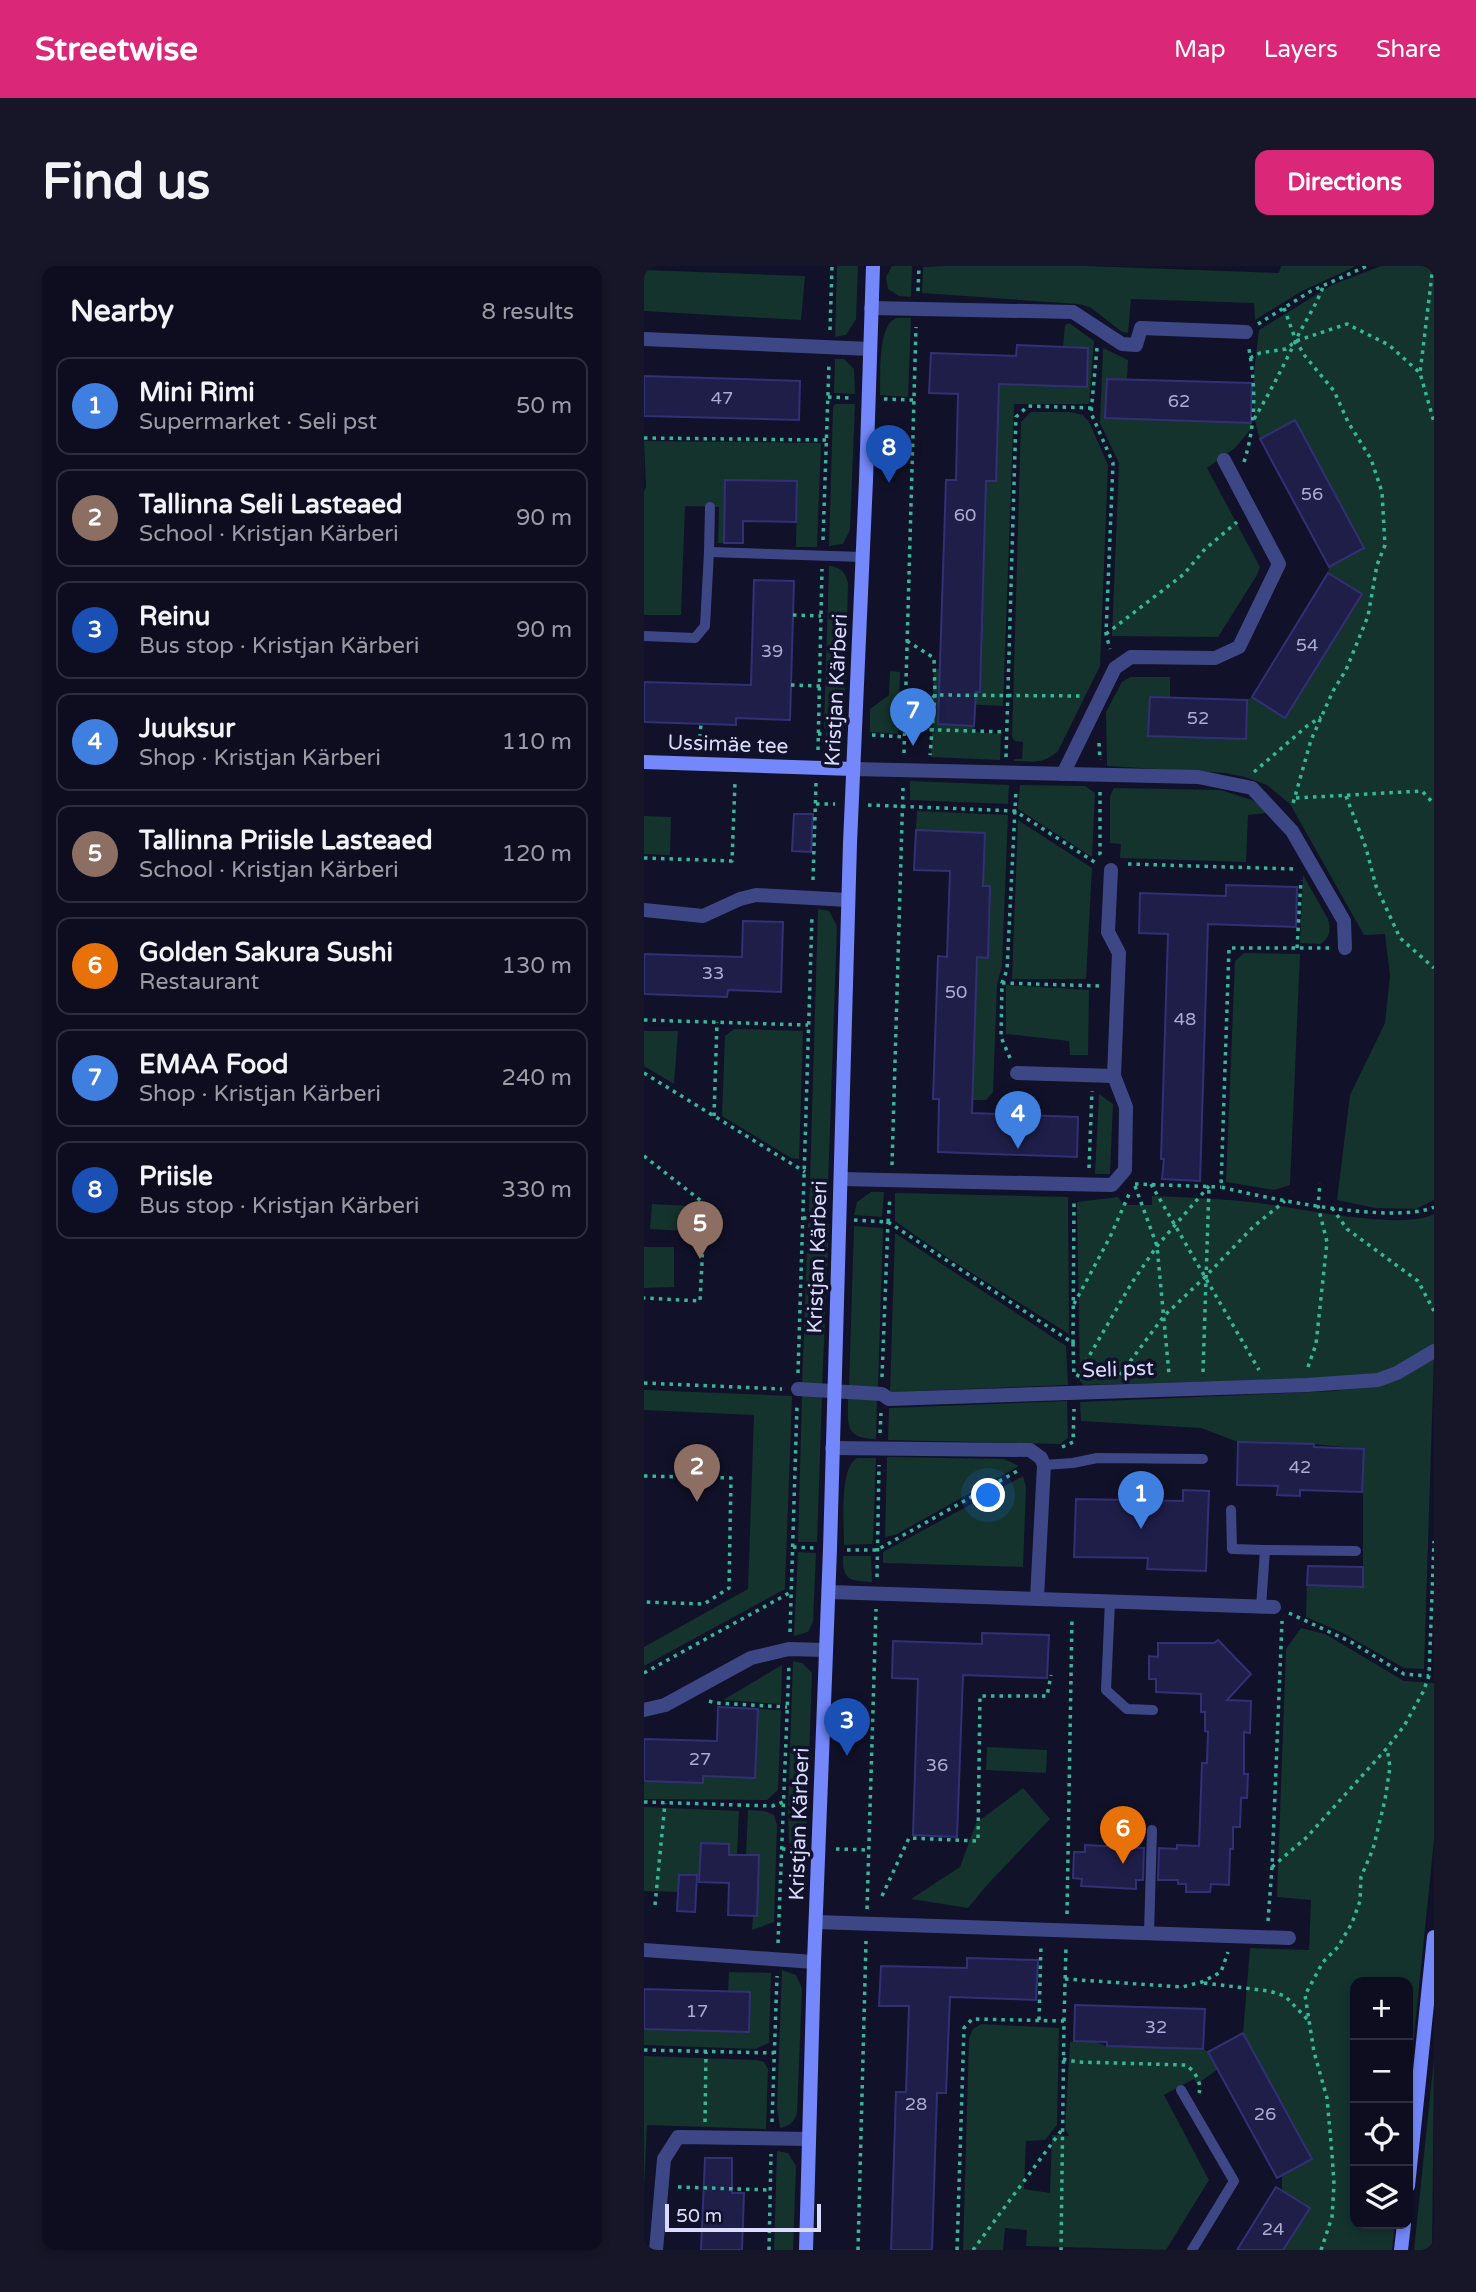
<!DOCTYPE html>
<html lang="en">
<head>
<meta charset="utf-8">
<style>
	:root { --surface:#0d0d1f; --page:#161628; --text:#f1f3f6; --muted:#9a9ca4; --line:#2d2d3d; --accent:#db2777 }
	body { margin:0; font-family:"Varela Round",sans-serif; background:var(--page); color:var(--text) }
	.controls { position:absolute; right:21px; bottom:21px; display:grid; overflow:hidden; border-radius:14px; box-shadow:0 4px 10px #0003 }
	.controls button { width:63px; height:63px; display:grid; place-items:center; padding:0; border:0; border-bottom:2px solid var(--line); background:var(--surface); color:var(--text); font:35px sans-serif }
	.scale { position:absolute; left:21px; bottom:18px; width:156px; box-sizing:border-box; padding-left:7px; border:4px solid #dadcfe; border-top:0; font-size:19px; line-height:24px; white-space:nowrap; color:#dadcfe; -webkit-text-stroke:5px #111129; paint-order:stroke }
	.you { position:absolute; left:345px; top:1230px; width:24px; height:24px; margin:-18px; border:5px solid #fff; border-radius:50%; background:#1a73e8; box-shadow:0 0 0 10px #1a73e833 }
	.badge { display:grid; place-items:center; width:46px; height:46px; border-radius:50%; background:var(--accent); color:#fff; font-size:23px; font-weight:700 }
	.pin { position:absolute; translate:-50% -58px; filter:drop-shadow(0 2px 4px #0008) }
	.pin::after { content:''; position:absolute; top:37px; width:24px; height:21px; background:inherit; clip-path:polygon(0 0,100% 0,50% 100%) }
	.list { margin:0; padding:0; list-style:none }
	h2 { display:flex; justify-content:space-between; align-items:center; height:91px; margin:0; padding:0 28px; font-size:30px }
	h2 small { font-size:23px; font-weight:400; color:var(--muted) }
	.list li { display:grid; grid-template-columns:46px 1fr auto; gap:21px; align-items:center; box-sizing:border-box; height:98px; margin:0 14px 14px; padding:0 14px; border:2px solid var(--line); border-radius:14px }
	.list b { display:block; font-size:26px; white-space:nowrap }
	.list p { margin:0; font-size:23px; white-space:nowrap; color:var(--muted) }
	.list em { font-size:23px; font-style:normal; color:var(--muted) }
	.icon { flex:none; width:38px; height:38px; fill:none; stroke:currentColor; stroke-width:2; stroke-linecap:round; stroke-linejoin:round }
	.map { position:relative; flex:none; width:790px; height:1984px; overflow:hidden; border-radius:14px }
	header { display:flex; align-items:center; gap:42px; box-sizing:border-box; height:98px; padding:0 35px; background:var(--accent); color:#fff }
	header strong { font-size:33px }
	nav { display:flex; gap:38px; margin-inline-start:auto; font-size:24px }
	.intro { display:flex; align-items:center; justify-content:space-between; box-sizing:border-box; height:168px; padding:0 42px }
	h1 { margin:0; font-size:49px }
	.button { padding:18px 32px; border-radius:14px; background:var(--accent); color:#fff; font-size:24px; font-weight:700 }
	main { display:flex; gap:42px; padding:0 42px }
	aside { flex:1; background:var(--surface); border-radius:14px; box-shadow:0 4px 10px #0003 }
	.map>svg:first-child { display:block }
</style>
</head>
<body>
<header>
<strong>Streetwise</strong>
<nav><a>Map</a><a>Layers</a><a>Share</a></nav>
</header>
<div class="intro"><h1>Find us</h1><a class="button">Directions</a></div>
<main>
<aside>
<h2>Nearby<small>8 results</small></h2>
<ul class="list">
<li><span class="badge" style="background:#3f7fe0">1</span><div><b>Mini Rimi</b><p>Supermarket · Seli pst</p></div><em>50 m</em></li>
<li><span class="badge" style="background:#8d6e63">2</span><div><b>Tallinna Seli Lasteaed</b><p>School · Kristjan Kärberi</p></div><em>90 m</em></li>
<li><span class="badge" style="background:#1a4fb4">3</span><div><b>Reinu</b><p>Bus stop · Kristjan Kärberi</p></div><em>90 m</em></li>
<li><span class="badge" style="background:#3f7fe0">4</span><div><b>Juuksur</b><p>Shop · Kristjan Kärberi</p></div><em>110 m</em></li>
<li><span class="badge" style="background:#8d6e63">5</span><div><b>Tallinna Priisle Lasteaed</b><p>School · Kristjan Kärberi</p></div><em>120 m</em></li>
<li><span class="badge" style="background:#e8710a">6</span><div><b>Golden Sakura Sushi</b><p>Restaurant</p></div><em>130 m</em></li>
<li><span class="badge" style="background:#3f7fe0">7</span><div><b>EMAA Food</b><p>Shop · Kristjan Kärberi</p></div><em>240 m</em></li>
<li><span class="badge" style="background:#1a4fb4">8</span><div><b>Priisle</b><p>Bus stop · Kristjan Kärberi</p></div><em>330 m</em></li>
</ul>
</aside>
<div class="map">
<svg width="790" height="1984" viewBox="0 0 790 1984">
	<rect width="100%" height="100%" fill="#111129"/>
	<g fill="#14332c">
		<path d="M193 0H214L212 53 202 69 191 71Z"/>
		<path d="M248 0H268L267 31 255 30 244 23 242 11Z"/>
		<path d="M301 0H443L635 7 637 0H712L656 26 611 54 610 37 487 33 484 67 478 66 446 41 434 38 278 27 279 1Z"/>
		<path d="M737 0H790V934L772 943 731 942 693 934 706 829 741 757 746 710 741 668 720 669 646 538 623 519 601 511 581 507 463 500 462 446 478 416 486 411H526V431H506L505 470 601 473 603 434 608 431 642 451 718 328 684 307 685 301 720 282 616 173C604 140 611 98 615 64L688 19Z"/>
		<path d="M0 4 161 10 157 54 0 45Z"/>
		<path d="M252 52H267L264 131 236 129C237 110 233 60 252 52Z"/>
		<path d="M425 57 450 75 445 138H370L359 440 296 437 294 458 330 460 331 466 357 468 356 494 287 491 290 403H296L336 425 342 215 355 108 372 119 443 121 444 82 419 81 421 59Z"/>
		<path d="M459 82 484 94 483 113H463L462 152 607 157V163L591 182 563 202 616 301 613 309 574 371 468 370 475 197 456 157Z"/>
		<path d="M191 93H200L210 103 211 128 190 127Z"/>
		<path d="M191 138H211L206 264 199 278 185 280 189 141Z"/>
		<path d="M387 146H426L439 149 445 156 464 199 456 400 414 485C400 498 388 496 370 495V493H378L379 476 371 475 368 471 377 156Z"/>
		<path d="M0 175 177 177 173 281H152L153 216 81 214 80 277H74L75 241 41 240 37 349H0V225L2 221Z"/>
		<path d="M185 300C197 301 202 307 204 318L200 464 181 463 180 460Z"/>
		<path d="M246 405 256 406 254 468 226 466V443L245 429Z"/>
		<path d="M266 515 365 519 364 538 266 534Z"/>
		<path d="M376 519 441 520 451 527 448 591 374 543Z"/>
		<path d="M470 522 577 524 608 534 623 543V547L604 549 602 596 476 592 477 578 466 577V530Z"/>
		<path d="M273 545 364 549 358 699 353 719 349 826 342 834H329L333 691 343 692 339 620 341 567 272 564Z"/>
		<path d="M0 550 27 551 26 589 0 588Z"/>
		<path d="M374 554 448 602 442 713H368Z"/>
		<path d="M659 609 684 653C687 664 686 671 677 678L656 677Z"/>
		<path d="M174 643 185 645 193 660 183 948H165Z"/>
		<path d="M600 687 656 688 646 919 630 924 582 916 591 695Z"/>
		<path d="M362 719 445 724 444 789H426L425 775 362 768Z"/>
		<path d="M90 763 159 765 155 893 147 892 78 850 81 770Z"/>
		<path d="M0 765H34L30 818 0 800Z"/>
		<path d="M455 828 469 838 466 908H451Z"/>
		<path d="M227 926H240L238 951 210 949 213 936Z"/>
		<path d="M251 927 424 931 425 1068 304 992 251 955Z"/>
		<path d="M508 930C544 931 579 933 615 937 654 942 758 965 790 948V1078L733 1111 440 1119 436 1115 433 936 474 931 480 939H508Z"/>
		<path d="M8 938 45 940 43 965 6 963Z"/>
		<path d="M164 957 185 958 178 1121 158 1120Z"/>
		<path d="M210 960 239 962 234 1121 205 1122Z"/>
		<path d="M251 967 422 1080 424 1119 246 1126Z"/>
		<path d="M0 981H30V1021L0 1022Z"/>
		<path d="M790 1090 780 1403 760 1402 697 1366 662 1351 663 1319 719 1320V1183L670 1178 594 1176 557 1162 437 1155 436 1136 691 1125 754 1113Z"/>
		<path d="M0 1124 148 1130 141 1323 0 1400V1381L104 1323 110 1149 0 1144Z"/>
		<path d="M158 1130H178L173 1276H154Z"/>
		<path d="M204 1132 233 1133 232 1173C200 1172 204 1159 204 1132Z"/>
		<path d="M423 1135 424 1172 416 1178 244 1174 245 1142Z"/>
		<path d="M243 1191 360 1193 375 1200 251 1269 241 1271Z"/>
		<path d="M213 1192H232L229 1274 228 1278 200 1279C200 1258 195 1202 213 1192Z"/>
		<path d="M379 1210 382 1221 379 1301 239 1297V1286Z"/>
		<path d="M154 1286 172 1287 169 1356 164 1366 150 1370Z"/>
		<path d="M199 1290H227L228 1316C206 1315 198 1314 199 1290Z"/>
		<path d="M657 1362 681 1368 760 1415 790 1417V1574L764 1829V1716H711V1958H751L748 1984H639L665 1942 638 1925V1909L667 1893 599 1767 606 1682 665 1684 667 1634 633 1631 642 1383Z"/>
		<path d="M149 1395 158 1397 168 1407 162 1577H145L144 1547Z"/>
		<path d="M138 1399 137 1438 79 1434Z"/>
		<path d="M114 1443 137 1444 134 1524 123 1534 0 1533V1515L58 1517 59 1510 111 1512Z"/>
		<path d="M343 1481 403 1484 402 1507 342 1504Z"/>
		<path d="M379 1522 406 1553 343 1619 324 1642 267 1633 316 1601 332 1557Z"/>
		<path d="M0 1541 95 1545 93 1589 85 1588V1578L57 1577 55 1609H35L34 1626 0 1625Z"/>
		<path d="M104 1544 121 1545 130 1549 133 1559 130 1656 108 1664 114 1589H102Z"/>
		<path d="M138 1704 152 1709 158 1722 153 1847C150 1856 146 1860 136 1862L133 1842Z"/>
		<path d="M85 1706 127 1707 125 1777 111 1783 0 1779V1763L84 1726Z"/>
		<path d="M337 1758 415 1762 413 1859 401 1874 382 1875 380 1923 406 1927 408 1869 425 1870 421 1863 426 1776H451L463 1780 559 1783 564 1786 574 1803 553 1818 550 1813 520 1829 565 1914 522 1984 382 1980 383 1964 361 1962 359 1984H319L325 1772 329 1763Z"/>
		<path d="M0 1790 113 1794 120 1796 124 1803 122 1863 3 1859 0 1924Z"/>
		<path d="M790 1793 788 1984H770Z"/>
		<path d="M133 1885 144 1887 152 1900 149 1984H130Z"/>
	</g>
	<g fill="#1f1e49" stroke="#323075" stroke-width="2">
		<path d="M373 79 444 82 443 121 355 118 352 215H342L336 426H332L330 460 294 458 302 214H312L314 128 285 127 287 87 372 90Z"/>
		<path d="M0 110 156 115 155 154 0 150Z"/>
		<path d="M463 113 608 117 607 157 461 152Z"/>
		<path d="M651 154 720 282 685 301 616 173Z"/>
		<path d="M81 214 153 215 152 256 99 255V277H80Z"/>
		<path d="M684 307 718 328 641 452 608 431Z"/>
		<path d="M110 314 150 315 146 454 92 452V459L0 456V416L107 419Z"/>
		<path d="M506 431 603 434 602 473 504 470Z"/>
		<path d="M150 548H169L167 586 148 585Z"/>
		<path d="M272 564 341 567 339 620H346L344 692 333 691 328 847 434 851 433 891 294 886 295 833H289L294 690 303 691 306 605 270 604Z"/>
		<path d="M582 619 653 621 652 661 564 658 556 915 518 913 520 893H517L524 668 495 667 496 627 582 630Z"/>
		<path d="M99 655 139 656 137 726 84 724 83 731 0 728V688L98 691Z"/>
		<path d="M594 1176 670 1178V1181L720 1183 718 1226 656 1224V1230L633 1229 634 1220 593 1219Z"/>
		<path d="M539 1224 565 1225 562 1305 503 1303 504 1292 430 1291 432 1233 539 1235Z"/>
		<path d="M664 1300 719 1301V1321L663 1319Z"/>
		<path d="M338 1367 405 1369 403 1412 319 1409 313 1571 269 1569 274 1413 248 1412 249 1375 338 1378Z"/>
		<path d="M574 1374 607 1408 583 1434 607 1435 606 1467 600 1466V1508H604L603 1532H597L596 1561H589V1583H586L585 1619 567 1618 566 1626H542V1618H534V1614H514L515 1582 533 1583V1579L555 1580 558 1497H563L564 1466 561 1465V1446H557V1428L512 1426V1413H505V1390L514 1391V1377H570Z"/>
		<path d="M74 1441 114 1443 111 1512 59 1510V1517L0 1515V1473L73 1475Z"/>
		<path d="M57 1577 85 1578V1589H115L113 1650 84 1649 85 1617 55 1616Z"/>
		<path d="M441 1579 500 1582 499 1614H492V1623L437 1620 438 1613 429 1612 430 1586H441Z"/>
		<path d="M35 1609H53L51 1646 33 1645Z"/>
		<path d="M323 1692 394 1694 392 1734 306 1731 302 1827H293L288 1984H247L252 1826H262L265 1740H235L237 1700 323 1702Z"/>
		<path d="M0 1723 106 1726 105 1766 0 1763Z"/>
		<path d="M431 1739 561 1743 559 1783 463 1780V1776L430 1775Z"/>
		<path d="M599 1767 668 1893 633 1912 564 1786Z"/>
		<path d="M61 1892H88V1927H100L98 1984H57Z"/>
		<path d="M632 1921 666 1942 639 1984H593Z"/>
	</g>
	<g fill="none" stroke-linecap="round" stroke-linejoin="round">
		<g stroke="#34b89a" stroke-width="3.5" stroke-dasharray="3.5 5" stroke-linecap="butt">
			<path d="M789 0 776 107 790 156"/>
			<path d="M274 25 275 0"/>
			<path d="M640 42 652 75 661 90 690 125 704 156 727 193 738 226 741 279 733 299 724 350 702 404 689 425 667 474 648 541"/>
			<path d="M614 58 667 25 723 0"/>
			<path d="M186 64 188 0"/>
			<path d="M453 82 447 147 469 197 462 368 466 383"/>
			<path d="M606 92 616 87 642 83 652 75 703 58 745 79 776 107"/>
			<path d="M184 131 207 132"/>
			<path d="M240 133 269 134"/>
			<path d="M610 153C625 128 638 103 651 76 660 56 673 39 680 18"/>
			<path d="M0 172 182 174"/>
			<path d="M600 196C612 158 612 122 605 83"/>
			<path d="M179 274 185 97"/>
			<path d="M149 349 177 350"/>
			<path d="M462 368 540 308 561 283 593 256"/>
			<path d="M263 375 290 392 291 429 286 489"/>
			<path d="M147 419 176 420"/>
			<path d="M260 463 291 429 440 430"/>
			<path d="M260 463 362 466"/>
			<path d="M174 468H193"/>
			<path d="M228 469 260 471"/>
			<path d="M455 477 456 494"/>
			<path d="M55 480 57 458"/>
			<path d="M174 484 178 303"/>
			<path d="M260 487 272 61"/>
			<path d="M362 491 372 151 384 140 448 142"/>
			<path d="M610 506 663 460 677 451"/>
			<path d="M456 526V588L458 591"/>
			<path d="M702 530 722 582 732 620 756 672 790 702"/>
			<path d="M652 532 778 525 790 538"/>
			<path d="M172 538H191"/>
			<path d="M224 539 371 545 452 597"/>
			<path d="M0 592 88 595 91 516"/>
			<path d="M484 598 651 603"/>
			<path d="M169 614 172 517"/>
			<path d="M653 682 657 614"/>
			<path d="M685 682H585L577 921C621 932 750 959 790 941"/>
			<path d="M358 717 457 720"/>
			<path d="M0 754 164 759"/>
			<path d="M366 792 357 771 358 717 363 704 372 523"/>
			<path d="M0 807 161 906"/>
			<path d="M70 850 73 756"/>
			<path d="M0 890 61 938 56 1035 0 1032"/>
			<path d="M248 899 259 522"/>
			<path d="M445 902 448 825"/>
			<path d="M491 918 577 921"/>
			<path d="M507 918 615 1104"/>
			<path d="M491 920 513 980 525 1108"/>
			<path d="M688 942 703 963 774 1015 790 1045"/>
			<path d="M159 952H178"/>
			<path d="M210 954 244 956 246 931"/>
			<path d="M244 956 429 1077 430 1111"/>
			<path d="M430 1038 466 971 486 926"/>
			<path d="M429 1077 430 936"/>
			<path d="M664 1101 672 1078 683 976 674 940 676 917"/>
			<path d="M559 1106 565 921"/>
			<path d="M154 1107 168 650"/>
			<path d="M476 1109 520 1050 560 1012 610 960 641 935"/>
			<path d="M238 1111 244 956"/>
			<path d="M433 1111 487 1018 513 980 565 920"/>
			<path d="M0 1117 138 1123"/>
			<path d="M236 1167 237 1147"/>
			<path d="M418 1181 429 1176 430 1143"/>
			<path d="M0 1210 87 1212 85 1322 60 1338 0 1336"/>
			<path d="M149 1281 171 1282"/>
			<path d="M203 1284H233L377 1203"/>
			<path d="M233 1311 235 1199"/>
			<path d="M645 1347 707 1376 760 1408 785 1410"/>
			<path d="M146 1366 153 1139"/>
			<path d="M0 1407 147 1326"/>
			<path d="M65 1435 71 1437 143 1441"/>
			<path d="M0 1536 128 1540 139 1536"/>
			<path d="M138 1583H156"/>
			<path d="M192 1583 225 1584"/>
			<path d="M628 1601 663 1571 743 1482 760 1460 779 1426 785 1410 790 1275"/>
			<path d="M238 1630 265 1572 334 1575 336 1430H403L407 1409"/>
			<path d="M11 1639 21 1537"/>
			<path d="M223 1643 232 1343"/>
			<path d="M423 1648 428 1351"/>
			<path d="M624 1655 628 1601 638 1355"/>
			<path d="M134 1677 145 1398"/>
			<path d="M421 1713 538 1721 558 1716 577 1706 584 1686"/>
			<path d="M560 1717 625 1725 641 1730 663 1753"/>
			<path d="M395 1754 397 1679"/>
			<path d="M420 1755 422 1680"/>
			<path d="M0 1784 130 1787"/>
			<path d="M419 1793 434 1796 542 1799C551 1805 558 1817 555 1827"/>
			<path d="M61 1856 62 1786"/>
			<path d="M128 1856 133 1710"/>
			<path d="M34 1921 126 1924"/>
			<path d="M125 1984 127 1888"/>
			<path d="M214 1984 222 1675"/>
			<path d="M313 1984 320 1762 328 1753 420 1755 417 1984"/>
			<path d="M329 1984 417 1865"/>
			<path d="M677 1984 688 1951 690 1918 688 1888 683 1832 670 1786 661 1729 679 1696 694 1681 708 1657 716 1635 717 1611 729 1583 741 1534 746 1501 743 1482"/>
		</g>
		<g stroke="#3e4786" stroke-width="10">
			<path d="M65 286 66 241"/>
			<path d="M0 370 51 372 61 360 65 286 219 291"/>
			<path d="M400 1199 429 1197 453 1192 559 1193"/>
			<path d="M587 1244 588 1283 621 1284"/>
			<path d="M466 1335 462 1424 483 1443 509 1444"/>
			<path d="M617 1341 621 1284 712 1285"/>
			<path d="M505 1667 508 1564"/>
			<path d="M537 1824 590 1915 548 1984"/>
		</g>
		<g stroke="#3e4786" stroke-width="14">
			<path d="M227 42 429 46 478 78 492 79 497 62 602 66"/>
			<path d="M0 73 226 83"/>
			<path d="M209 503 554 511 608 522 648 565 700 655 701 682"/>
			<path d="M419 508 471 402 487 391 571 392 595 381 635 298 580 194"/>
			<path d="M0 644 59 650 96 633 112 629 204 634"/>
			<path d="M373 807 470 810"/>
			<path d="M197 913 468 919 481 904 482 841 470 810 475 687 464 666 467 604"/>
			<path d="M154 1123 238 1128 245 1133 663 1119 734 1114 753 1107 790 1085"/>
			<path d="M188 1182 386 1184 397 1192 400 1199 393 1332"/>
			<path d="M185 1326 630 1341"/>
			<path d="M0 1444 21 1439 107 1392 145 1383 182 1384"/>
			<path d="M172 1656 645 1672"/>
			<path d="M0 1684 170 1696"/>
			<path d="M12 1984 20 1893 34 1871 165 1873"/>
		</g>
		<g stroke="#7488fb" stroke-width="14">
			<path d="M0 496 209 503"/>
			<path d="M764 1920 790 1671"/>
			<path d="M162 1984 170 1696 186 1283 206 577 222 214 229 0"/>
			<path d="M757 1984 760 1958"/>
		</g>
	</g>
	<g text-anchor="middle" stroke-width="7" stroke-linejoin="round" paint-order="stroke">
		<g font-size="18" fill="#abacd1">
			<text x="78" y="138">47</text>
			<text x="535" y="141">62</text>
			<text x="668" y="234">56</text>
			<text x="321" y="255">60</text>
			<text x="663" y="385">54</text>
			<text x="128" y="391">39</text>
			<text x="554" y="458">52</text>
			<text x="69" y="713">33</text>
			<text x="312" y="732">50</text>
			<text x="541" y="759">48</text>
			<text x="656" y="1207">42</text>
			<text x="56" y="1499">27</text>
			<text x="293" y="1505">36</text>
			<text x="53" y="1751">17</text>
			<text x="512" y="1767">32</text>
			<text x="272" y="1844">28</text>
			<text x="621" y="1854">26</text>
			<text x="629" y="1969">24</text>
		</g>
		<g font-size="21" fill="#dadcfe" stroke="#111129">
			<text transform="translate(192 424) rotate(-87)" y="7">Kristjan Kärberi</text>
			<text transform="translate(84 478) rotate(2)" y="7">Ussimäe tee</text>
			<text transform="translate(173 991) rotate(-88)" y="7">Kristjan Kärberi</text>
			<text transform="translate(474 1103) rotate(-2)" y="7">Seli pst</text>
			<text transform="translate(155 1558) rotate(-88)" y="7">Kristjan Kärberi</text>
		</g>
	</g>
</svg>
<div class="controls">
<button>+</button>
<button>−</button>
<button><svg class="icon" aria-label="locate" viewBox="0 0 24 24"><circle cx="12" cy="12" r="6"/><path d="M12 2v4M12 18v4M2 12h4M18 12h4"/></svg></button>
<button><svg class="icon" aria-label="layers" viewBox="0 0 24 24"><path d="M12 4l9 5-9 5-9-5zM3 14l9 5 9-5"/></svg></button>
</div>
<div class="scale">50 m</div>
<div class="you"></div>
<div class="pin badge" style="left:497px;top:1263px;background:#3f7fe0">1</div>
<div class="pin badge" style="left:53px;top:1236px;background:#8d6e63">2</div>
<div class="pin badge" style="left:203px;top:1490px;background:#1a4fb4">3</div>
<div class="pin badge" style="left:374px;top:883px;background:#3f7fe0">4</div>
<div class="pin badge" style="left:56px;top:993px;background:#8d6e63">5</div>
<div class="pin badge" style="left:479px;top:1598px;background:#e8710a">6</div>
<div class="pin badge" style="left:269px;top:480px;background:#3f7fe0">7</div>
<div class="pin badge" style="left:245px;top:217px;background:#1a4fb4">8</div>
</div>
</main>
</body>
</html>
